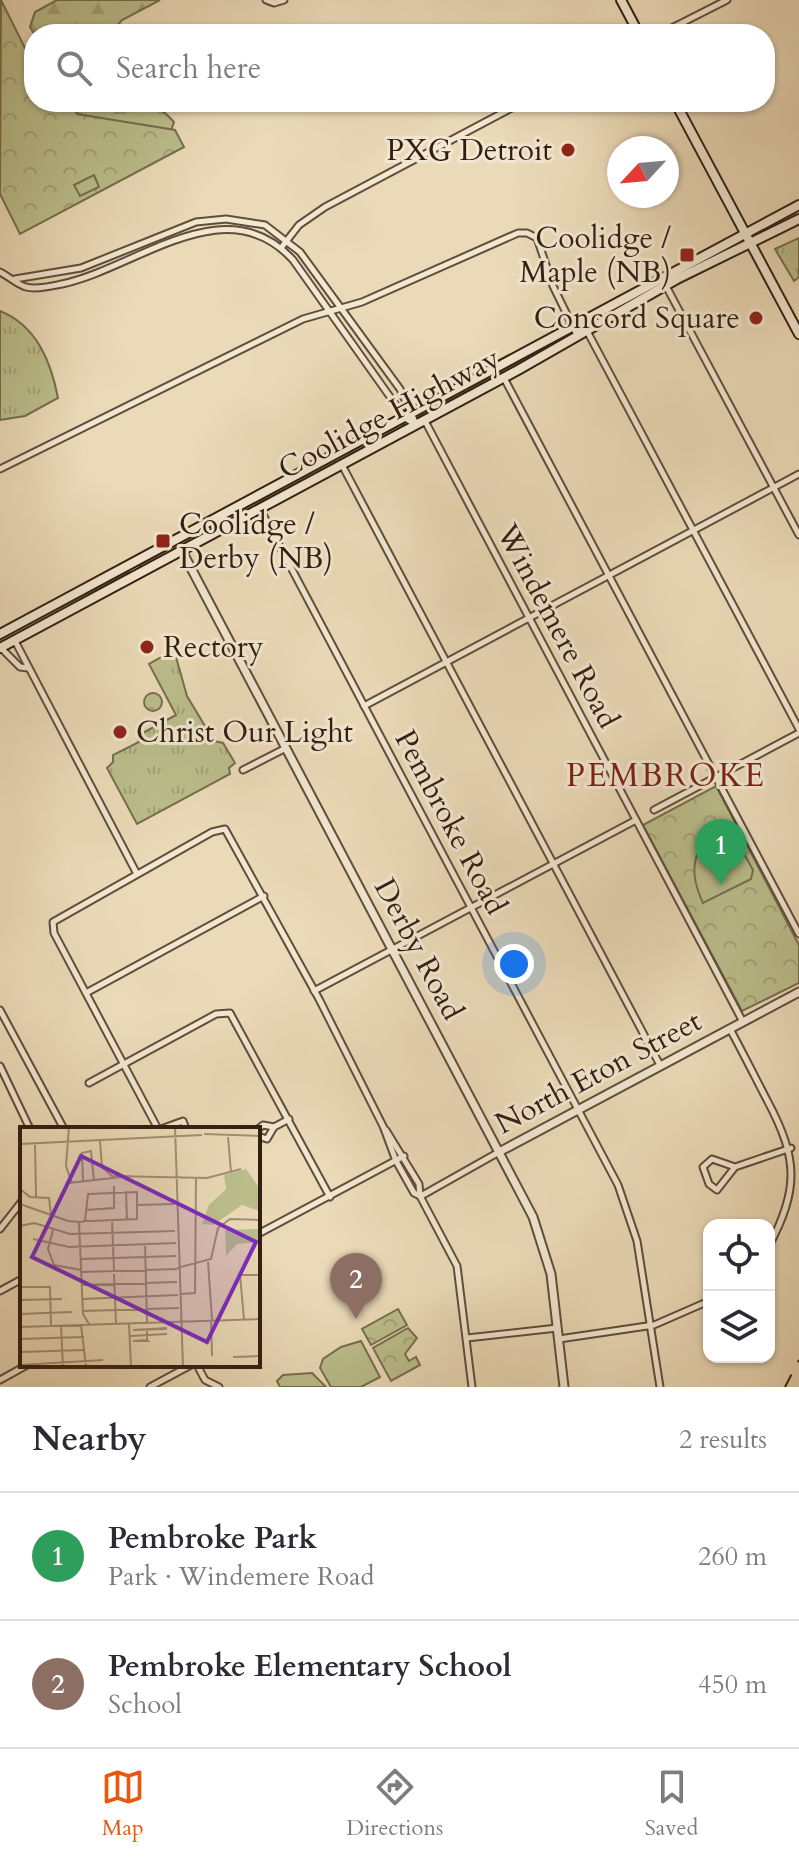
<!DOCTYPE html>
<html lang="en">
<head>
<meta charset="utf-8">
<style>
	:root { --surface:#fff; --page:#f7f7f7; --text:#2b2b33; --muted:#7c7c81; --line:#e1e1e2; --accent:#ea580c }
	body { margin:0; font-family:Cardo,serif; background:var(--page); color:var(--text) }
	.controls { position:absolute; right:24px; bottom:24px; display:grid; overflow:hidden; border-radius:16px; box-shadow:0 2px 6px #0004 }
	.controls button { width:72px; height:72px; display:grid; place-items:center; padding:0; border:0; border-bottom:2px solid var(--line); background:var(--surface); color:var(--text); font:40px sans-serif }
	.compass { position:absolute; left:607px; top:136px; width:72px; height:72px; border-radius:50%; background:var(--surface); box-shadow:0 2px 6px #0004; rotate:244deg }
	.you { position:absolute; left:514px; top:964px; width:28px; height:28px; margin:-20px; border:6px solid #fff; border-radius:50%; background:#1a73e8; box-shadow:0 0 0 12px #1a73e833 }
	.badge { display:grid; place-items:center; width:52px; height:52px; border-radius:50%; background:var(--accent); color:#fff; font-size:26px; font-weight:700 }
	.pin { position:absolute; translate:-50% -66px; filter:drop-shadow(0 2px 4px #0008) }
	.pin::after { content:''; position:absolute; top:42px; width:28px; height:24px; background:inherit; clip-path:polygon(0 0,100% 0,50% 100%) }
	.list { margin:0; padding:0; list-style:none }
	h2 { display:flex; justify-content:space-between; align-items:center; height:104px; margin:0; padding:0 32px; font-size:34px }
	h2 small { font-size:26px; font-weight:400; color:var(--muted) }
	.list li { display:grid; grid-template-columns:52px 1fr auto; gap:24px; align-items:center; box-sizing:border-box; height:128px; padding:0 32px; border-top:2px solid var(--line) }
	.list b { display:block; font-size:30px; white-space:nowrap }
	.list p { margin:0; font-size:26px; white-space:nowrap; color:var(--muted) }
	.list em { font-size:26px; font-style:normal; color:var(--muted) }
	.icon { flex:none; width:44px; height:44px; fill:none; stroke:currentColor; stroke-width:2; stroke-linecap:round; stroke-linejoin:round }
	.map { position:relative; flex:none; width:799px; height:1387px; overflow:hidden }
	.search { position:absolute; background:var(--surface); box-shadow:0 2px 6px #0004; left:24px; right:24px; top:24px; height:88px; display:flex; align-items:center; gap:20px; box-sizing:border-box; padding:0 28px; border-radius:32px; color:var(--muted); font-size:30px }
	.sheet { height:360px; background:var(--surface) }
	nav { display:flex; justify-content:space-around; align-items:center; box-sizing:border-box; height:112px; border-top:2px solid var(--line); background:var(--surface); font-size:22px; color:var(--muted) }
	nav a { display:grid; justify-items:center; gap:4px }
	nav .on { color:var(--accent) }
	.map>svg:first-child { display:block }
</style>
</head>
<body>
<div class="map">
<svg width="799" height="1387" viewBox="0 0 799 1387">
	<defs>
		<pattern id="grass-tufts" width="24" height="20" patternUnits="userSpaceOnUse" patternTransform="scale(2)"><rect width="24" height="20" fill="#bbbe8c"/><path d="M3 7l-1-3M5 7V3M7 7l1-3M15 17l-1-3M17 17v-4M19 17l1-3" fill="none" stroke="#a1a378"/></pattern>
		<pattern id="forest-firs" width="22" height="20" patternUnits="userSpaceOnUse" patternTransform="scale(2)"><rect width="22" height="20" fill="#bbbe8c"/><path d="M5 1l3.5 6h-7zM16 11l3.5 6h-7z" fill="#a1a378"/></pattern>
		<pattern id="park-crowns" width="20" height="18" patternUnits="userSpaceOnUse" patternTransform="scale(2)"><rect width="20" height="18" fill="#bbbe8c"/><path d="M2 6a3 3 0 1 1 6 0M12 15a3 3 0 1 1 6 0" fill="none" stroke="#a1a378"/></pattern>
	</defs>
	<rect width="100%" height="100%" fill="#ebdab8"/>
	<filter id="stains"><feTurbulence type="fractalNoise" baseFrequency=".0025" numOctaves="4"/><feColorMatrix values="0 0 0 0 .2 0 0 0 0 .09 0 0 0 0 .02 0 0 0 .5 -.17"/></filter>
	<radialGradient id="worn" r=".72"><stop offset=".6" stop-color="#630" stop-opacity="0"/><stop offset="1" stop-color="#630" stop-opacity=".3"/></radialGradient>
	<g fill="url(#grass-tufts)" stroke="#766e4e" stroke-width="2">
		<path d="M799 238V277L794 281 775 249Z"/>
		<path d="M0 311C37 326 51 362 58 398L25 416 0 420Z"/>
		<path d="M568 331 570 335 418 417Z"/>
		<path d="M401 424 406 426 142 569 139 565Z"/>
		<path d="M130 571 0 645V640L8 634Z"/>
		<path d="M174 650 187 696 214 741 223 743 235 763 229 768 230 774 137 824 107 768 113 762V755L139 742 137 736 176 715 149 664Z"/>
	</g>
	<g fill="url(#forest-firs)" stroke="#766e4e" stroke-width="2">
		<path d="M57 0H160L122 20 110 34H34L30 27 35 12Z"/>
		<path d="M63 102H118L120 106C144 98 158 104 174 122L171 131 74 120Z"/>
	</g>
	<g fill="url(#park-crowns)" stroke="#766e4e" stroke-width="2">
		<path d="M1 0 34 66V102H71L77 114 175 130 184 147 20 234 0 194Z"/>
		<circle cx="153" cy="702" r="9"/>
		<path d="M716 786 799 945V983L742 1011 643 825Z"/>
		<path d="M398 1309 407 1325 371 1345 362 1329Z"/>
		<path d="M408 1328 417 1338 405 1354 409 1361 416 1357 420 1365 391 1381 373 1348Z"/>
	</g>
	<g fill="#bbbe8c" stroke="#766e4e" stroke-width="2">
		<path d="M94 175 99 187 80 196 74 185Z"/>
		<path d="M727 823 753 870 751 879 703 903C686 867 694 844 727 823Z"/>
		<path d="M361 1341 380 1377 361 1387H331L320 1368 323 1359 341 1347Z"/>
		<path d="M312 1373 326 1387H280L277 1381 283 1375Z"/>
	</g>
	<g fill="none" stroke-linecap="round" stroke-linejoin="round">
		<defs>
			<g id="minor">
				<path d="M266 0 274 3 284 0"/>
				<path d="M660 34 727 0"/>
				<path d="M281 248 299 225 325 207 523 102"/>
				<path d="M0 272C8 276 18 285 26 287 37 290 52 286 62 284 137 268 226 186 293 260L405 418 415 424"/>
				<path d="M15 279 81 268 196 222 226 219 265 225 300 252 400 389 416 424"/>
				<path d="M666 286 799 535"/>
				<path d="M587 331 799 729"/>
				<path d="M504 378 799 934"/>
				<path d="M425 421 743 1022"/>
				<path d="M342 465 660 1065"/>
				<path d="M0 469 303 319 362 302 518 233H527L537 238 553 286 577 335"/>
				<path d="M260 509 618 1185 637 1241 660 1387"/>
				<path d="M15 641 137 874"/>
				<path d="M1 648 20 667 28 668"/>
				<path d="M364 706 799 474"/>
				<path d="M243 770 286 748"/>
				<path d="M654 810 799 733"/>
				<path d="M314 991 636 820"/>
				<path d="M86 993 264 896"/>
				<path d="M0 1010 64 1129"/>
				<path d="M730 1029C743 1053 755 1077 768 1102 798 1159 799 1189 769 1246"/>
				<path d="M0 1066 30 1129"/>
				<path d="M89 1083 216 1014 230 1013 330 1197"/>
				<path d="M158 1129 54 933 53 922 212 832 225 829 319 999 383 1126 396 1161 414 1193 420 1196"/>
				<path d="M161 1129 183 1121 186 1129"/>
				<path d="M258 1129 263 1125 274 1127"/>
				<path d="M386 1130 419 1184 420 1196 457 1266 472 1387"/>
				<path d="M258 1136 267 1139 274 1127 289 1119"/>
				<path d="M735 1167 712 1159 703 1167 709 1184 717 1190 735 1167 791 1148"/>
				<path d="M421 1196 499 1152"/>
				<path d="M0 1229 22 1201"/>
				<path d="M258 1234 404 1156"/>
				<path d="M0 1291 22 1279"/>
				<path d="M467 1338 557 1328"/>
				<path d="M559 1339 654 1325 709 1301"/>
				<path d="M197 1365 205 1380 219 1387"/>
				<path d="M0 1380 27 1365"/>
				<path d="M150 1387 191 1365"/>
			</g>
			<g id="tertiary">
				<path d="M182 551 533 1217 551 1274 564 1387"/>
				<path d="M499 1152 799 992"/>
			</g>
			<g id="secondary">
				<path d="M621 0 639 34"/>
				<path d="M675 102 799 334"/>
				<path d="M0 634 799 205"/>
				<path d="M0 648 518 370 677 279 799 219"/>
			</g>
		</defs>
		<use href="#minor" stroke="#604d3a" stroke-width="9"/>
		<use href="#tertiary" stroke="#604d3a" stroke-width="11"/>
		<use href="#secondary" stroke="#321e10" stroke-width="12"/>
		<use href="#minor" stroke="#f2e7d1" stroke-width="5"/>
		<use href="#tertiary" stroke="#f2e7d1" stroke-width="7"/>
		<use href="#secondary" stroke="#f2e7d1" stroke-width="8"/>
		<path stroke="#321e10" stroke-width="2" stroke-dasharray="14 14" stroke-linecap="butt" d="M785 1387 799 1360"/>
	</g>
	<g fill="#8f2418" stroke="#f2e7d1" stroke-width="3">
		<circle cx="568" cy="150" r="8"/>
		<rect x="679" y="247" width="16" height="16" rx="4"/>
		<circle cx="756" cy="318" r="8"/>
		<rect x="155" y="533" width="16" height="16" rx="4"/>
		<circle cx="147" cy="647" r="8"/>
		<circle cx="120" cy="732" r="8"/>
	</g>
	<g text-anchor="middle" stroke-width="6" stroke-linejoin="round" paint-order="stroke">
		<g font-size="30" fill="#321e10" stroke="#f2e7d1" text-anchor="end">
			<text x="552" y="160">PXG Detroit</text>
			<text x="671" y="248">Coolidge /<tspan x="671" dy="34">Maple (NB)</tspan></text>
			<text x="740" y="328">Concord Square</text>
			<text x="179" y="534" text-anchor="start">Coolidge /<tspan x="179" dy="34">Derby (NB)</tspan></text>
			<text x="163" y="657" text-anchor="start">Rectory</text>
			<text x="136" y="742" text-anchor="start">Christ Our Light</text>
		</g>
		<g font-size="30" fill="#321e10" stroke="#f2e7d1">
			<text transform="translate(389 413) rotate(-28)" y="10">Coolidge Highway</text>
			<text transform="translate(558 626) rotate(62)" y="10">Windemere Road</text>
			<text transform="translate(451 822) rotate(62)" y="10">Pembroke Road</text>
			<text transform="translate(419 949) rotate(62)" y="10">Derby Road</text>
			<text transform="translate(598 1072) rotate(-28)" y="10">North Eton Street</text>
		</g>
		<g font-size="32" letter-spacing="2" fill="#7a1f14" stroke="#f2e7d1">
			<text x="666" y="786">PEMBROKE</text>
		</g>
	</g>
	<g transform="translate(20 1127)">
		<rect width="240" height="240" fill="#ebdab8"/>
		<path d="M226 42 240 62V84L222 78 193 98 182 97 189 78 206 62 204 48Z" fill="#bbbe8c"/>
		<path d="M240 102V115L217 117 206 129 205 103Z" fill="#bbbe8c"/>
		<path fill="none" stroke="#a18f75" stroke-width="2" d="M49 0 46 39 52 56M155 0 163 240M184 7 240 9M208 10 211 45M80 14 82 40 92 49 187 51 221 42M15 16 16 70M0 17 182 8M63 54 62 26 71 24 74 54M49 56 110 49M0 62 10 70 29 71 31 88M106 64 107 93M0 77 48 94 61 95 65 94H71L117 92V65L68 67 65 94M117 78 154 77M65 83 94 81V59M92 93 94 144M59 95 63 187 69 197M0 99 14 96 50 107 155 104M33 103 28 122 34 138 61 143M13 112 49 120 156 116M125 117 127 195M61 132 156 129M188 135 192 193M157 141 191 132 198 101 210 92 240 93M62 145 157 142M94 147 96 197M62 158 157 155M0 160H30L31 199M160 167 175 166 176 51M63 172 158 168M0 173 42 172M63 184 159 181M0 187 52 185M224 192 220 148H239V192M191 193 192 229M109 197 111 240M41 198 43 240M61 198 66 240M0 200 240 192M147 201 113 203 147 202M127 203V213L128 214H113L127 213M110 209 147 207M0 212 64 210M0 225 65 223M213 230 240 229M0 238 83 233"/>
		<path fill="#7b2cbf" fill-opacity="0.15" stroke="#7b2cbf" stroke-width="4" d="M61 29 236 115 187 215 12 130Z"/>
		<rect width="240" height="240" fill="none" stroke="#321e10" stroke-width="4"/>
	</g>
	<rect width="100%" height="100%" filter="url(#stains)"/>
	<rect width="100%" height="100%" fill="url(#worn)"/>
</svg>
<div class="controls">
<button><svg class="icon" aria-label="locate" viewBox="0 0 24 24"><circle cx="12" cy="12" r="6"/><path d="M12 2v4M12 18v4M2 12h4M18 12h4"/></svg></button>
<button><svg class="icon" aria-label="layers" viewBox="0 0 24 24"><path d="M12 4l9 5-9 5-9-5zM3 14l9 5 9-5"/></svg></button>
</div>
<svg class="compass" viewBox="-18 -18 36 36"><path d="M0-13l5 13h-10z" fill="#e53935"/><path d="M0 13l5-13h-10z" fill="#7c7c81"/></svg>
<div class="you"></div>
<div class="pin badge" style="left:721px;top:885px;background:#2e9e5b">1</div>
<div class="pin badge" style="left:356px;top:1319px;background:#8d6e63">2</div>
<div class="search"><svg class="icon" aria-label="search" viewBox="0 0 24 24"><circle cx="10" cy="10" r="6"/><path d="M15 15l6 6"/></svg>Search here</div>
</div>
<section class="sheet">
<h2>Nearby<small>2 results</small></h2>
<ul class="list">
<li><span class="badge" style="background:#2e9e5b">1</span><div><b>Pembroke Park</b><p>Park · Windemere Road</p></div><em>260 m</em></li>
<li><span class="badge" style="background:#8d6e63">2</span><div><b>Pembroke Elementary School</b><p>School</p></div><em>450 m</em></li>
</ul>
</section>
<nav>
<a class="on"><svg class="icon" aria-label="map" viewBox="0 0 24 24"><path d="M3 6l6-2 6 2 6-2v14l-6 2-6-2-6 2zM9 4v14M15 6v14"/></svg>Map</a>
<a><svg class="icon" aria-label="directions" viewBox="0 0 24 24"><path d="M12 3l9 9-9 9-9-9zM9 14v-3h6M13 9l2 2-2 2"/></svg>Directions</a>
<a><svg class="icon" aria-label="saved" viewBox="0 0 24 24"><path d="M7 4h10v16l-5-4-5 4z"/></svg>Saved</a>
</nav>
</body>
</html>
